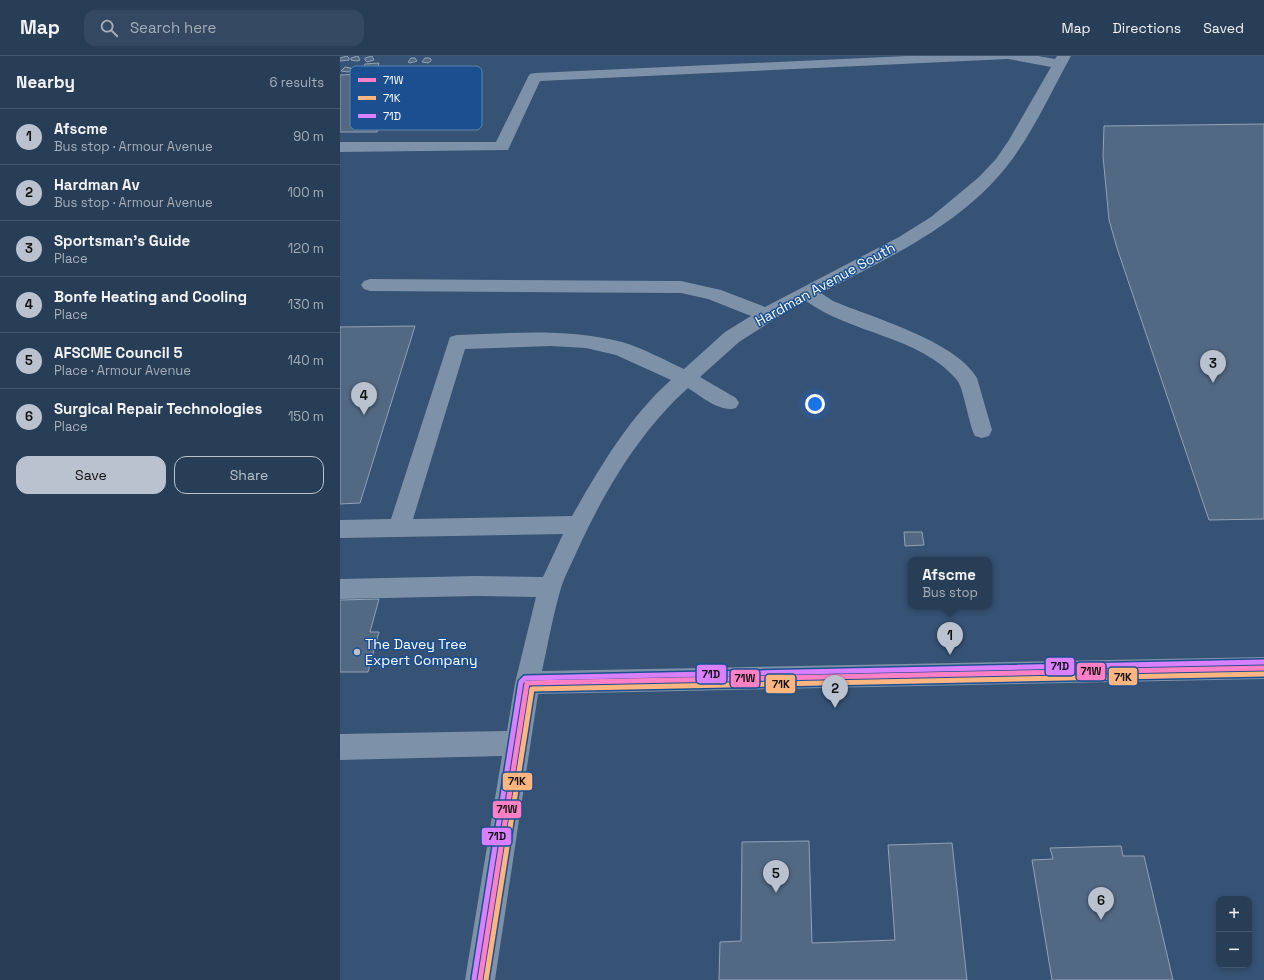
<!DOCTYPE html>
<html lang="en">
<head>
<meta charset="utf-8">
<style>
	:root { --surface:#283e57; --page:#344961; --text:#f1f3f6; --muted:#a5aeba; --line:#44576d; --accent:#b9c2ce }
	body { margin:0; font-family:"Space Grotesk",sans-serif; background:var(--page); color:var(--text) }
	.controls { position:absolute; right:12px; bottom:12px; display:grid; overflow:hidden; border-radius:8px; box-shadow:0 2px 6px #0003 }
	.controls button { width:36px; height:36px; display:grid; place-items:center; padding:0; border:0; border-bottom:1px solid var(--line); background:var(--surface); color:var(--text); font:20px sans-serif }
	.you { position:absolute; left:475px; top:348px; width:14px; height:14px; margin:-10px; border:3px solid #fff; border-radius:50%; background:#1a73e8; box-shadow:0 0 0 6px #1a73e833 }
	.badge { display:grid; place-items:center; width:26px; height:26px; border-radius:50%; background:var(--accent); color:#111; font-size:13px; font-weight:700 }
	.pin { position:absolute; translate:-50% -33px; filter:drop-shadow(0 1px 2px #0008) }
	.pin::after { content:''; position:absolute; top:21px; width:14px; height:12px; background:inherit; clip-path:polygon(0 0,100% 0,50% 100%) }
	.popup { position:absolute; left:568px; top:501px; width:84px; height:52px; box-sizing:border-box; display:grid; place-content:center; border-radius:8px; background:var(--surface); filter:drop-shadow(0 1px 3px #0005); font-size:13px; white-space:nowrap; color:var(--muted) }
	.popup b { font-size:15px; color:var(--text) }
	.popup::after { content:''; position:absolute; left:50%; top:100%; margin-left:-8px; border:8px solid transparent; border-top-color:var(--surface) }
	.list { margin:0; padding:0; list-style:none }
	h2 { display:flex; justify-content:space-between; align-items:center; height:52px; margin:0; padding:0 16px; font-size:17px }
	h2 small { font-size:13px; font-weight:400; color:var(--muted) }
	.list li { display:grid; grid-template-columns:26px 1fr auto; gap:12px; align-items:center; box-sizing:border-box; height:56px; padding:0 16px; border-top:1px solid var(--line) }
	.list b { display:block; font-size:15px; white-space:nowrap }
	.list p { margin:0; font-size:13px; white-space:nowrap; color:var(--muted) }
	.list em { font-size:13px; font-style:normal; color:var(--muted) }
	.actions { display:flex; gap:8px; padding:12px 16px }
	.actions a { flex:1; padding:9px 0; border:1px solid var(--accent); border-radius:12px; text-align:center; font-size:14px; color:var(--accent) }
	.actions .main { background:var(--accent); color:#111 }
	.icon { flex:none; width:22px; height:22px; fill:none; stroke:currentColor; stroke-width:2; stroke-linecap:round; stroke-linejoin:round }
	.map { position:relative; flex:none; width:924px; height:924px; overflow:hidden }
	header { display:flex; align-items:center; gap:24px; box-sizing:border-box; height:56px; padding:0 20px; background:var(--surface); border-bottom:1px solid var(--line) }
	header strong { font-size:19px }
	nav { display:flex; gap:22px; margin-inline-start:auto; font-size:14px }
	.search { width:280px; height:36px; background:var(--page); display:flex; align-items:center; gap:10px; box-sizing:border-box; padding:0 14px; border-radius:12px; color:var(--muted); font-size:15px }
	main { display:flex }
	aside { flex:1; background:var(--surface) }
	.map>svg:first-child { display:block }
</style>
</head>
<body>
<header>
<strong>Map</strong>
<div class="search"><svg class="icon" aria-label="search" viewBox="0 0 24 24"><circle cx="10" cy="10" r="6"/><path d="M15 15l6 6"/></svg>Search here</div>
<nav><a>Map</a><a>Directions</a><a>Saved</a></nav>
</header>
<main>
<aside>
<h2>Nearby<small>6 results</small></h2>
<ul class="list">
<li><span class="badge">1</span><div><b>Afscme</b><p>Bus stop · Armour Avenue</p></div><em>90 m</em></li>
<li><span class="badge">2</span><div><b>Hardman Av</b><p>Bus stop · Armour Avenue</p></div><em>100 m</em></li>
<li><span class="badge">3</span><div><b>Sportsman's Guide</b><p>Place</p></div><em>120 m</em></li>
<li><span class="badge">4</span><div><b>Bonfe Heating and Cooling</b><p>Place</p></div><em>130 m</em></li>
<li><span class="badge">5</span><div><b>AFSCME Council 5</b><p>Place · Armour Avenue</p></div><em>140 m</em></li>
<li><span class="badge">6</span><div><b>Surgical Repair Technologies</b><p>Place</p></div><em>150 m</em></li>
</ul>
<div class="actions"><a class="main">Save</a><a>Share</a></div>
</aside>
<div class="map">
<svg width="924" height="924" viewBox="0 0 924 924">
	<rect width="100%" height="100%" fill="#365274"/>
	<g fill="#526984" stroke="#92a2b6">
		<path d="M7 0 9 2V4L0 5V2Z"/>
		<path d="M18 0 20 4 17 5 11 4V2Z"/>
		<path d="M32 0 34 4 27 6 25 4V2Z"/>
		<path d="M71 2H75L77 5 70 7 68 6Z"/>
		<path d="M85 2H89L91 3V5L88 7 82 6Z"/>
		<path d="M39 7 38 11H139L130 33 69 34 56 64H43L37 76H0V19L20 18 25 8Z"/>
		<path d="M5 11 11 12V14L8 16 1 15Z"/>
		<path d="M15 11H19L22 12 18 16 12 15Z"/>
		<path d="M924 68V463L869 464 777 192 769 164 763 100 764 70Z"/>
		<path d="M75 270 20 447 0 448V271Z"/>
		<path d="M564 476H582L584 489 565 490Z"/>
		<path d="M39 543 30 576H39L28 616H0V544Z"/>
		<path d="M469 785 472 887 555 884 548 789 612 787 627 924H379L380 886 401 885 402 786Z"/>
		<path d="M781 790 783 800H804L833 924H712L692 804 713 803 710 792Z"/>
	</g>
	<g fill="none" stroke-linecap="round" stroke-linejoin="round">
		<path fill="#7d92a8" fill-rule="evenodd" d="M567 0H698L715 3 717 0H731C711 36 693 77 667 110 620 170 547 202 481 237L493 245C531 261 616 285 637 322L652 374 649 380 642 382 635 380C628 366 624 333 617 324 580 280 511 278 466 245L441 259 399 286 360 321 396 342 399 347 396 352C380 357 361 340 348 332 299 376 264 436 237 495 232 507 225 519 221 532 213 559 208 588 202 615L924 601V623L198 638 155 924H125L162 700 0 704V678L167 675 175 627 196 541 136 540 0 543V523L136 520 203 521 223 478 0 482V464L51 463 110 281 117 279C172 277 228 272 282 286 303 292 324 304 344 313L385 276 411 260 368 243 341 237 30 235 24 233 21 229 24 225 30 223 341 225 381 234 425 251 559 181 591 161 639 121 656 103 669 84 711 11 668 3 200 25 168 94 0 96V86H156L188 21 190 18 195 17ZM211 290 246 292 276 299 331 324C289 361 260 411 232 460L73 463 125 293Z"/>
		<defs>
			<path id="bus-1" d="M140 924 187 627 924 612"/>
			<path id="bus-2" d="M146 924 192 633 924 618"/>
			<path id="bus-3" d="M134 923 181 626 185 622 924 606"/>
		</defs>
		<use href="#bus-1" stroke="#1b4f8f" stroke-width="8"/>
		<use href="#bus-2" stroke="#1b4f8f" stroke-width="8"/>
		<use href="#bus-3" stroke="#1b4f8f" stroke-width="8"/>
		<use href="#bus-1" stroke="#ff80c5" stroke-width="5"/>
		<use href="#bus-2" stroke="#ffb580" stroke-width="5"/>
		<use href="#bus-3" stroke="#d880ff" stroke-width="5"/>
	</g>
	<circle fill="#b9c2ce" stroke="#1b4f8f" stroke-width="1.5" cx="17" cy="596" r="4"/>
	<g text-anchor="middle" stroke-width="3" stroke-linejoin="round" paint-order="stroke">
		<g font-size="14" fill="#fff" stroke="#1b4f8f">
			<text transform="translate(485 228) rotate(-29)" y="5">Hardman Avenue South</text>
		</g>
		<g font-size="14" fill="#fff" stroke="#1b4f8f" text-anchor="start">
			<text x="25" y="593">The Davey Tree<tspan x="25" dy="16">Expert Company</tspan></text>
		</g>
	</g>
	<rect x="10" y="10" width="132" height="64" rx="6" fill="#1b4f8f" stroke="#5f84b1" stroke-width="1"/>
	<rect x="18" y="22" width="18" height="4" fill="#ff80c5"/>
	<rect x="18" y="40" width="18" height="4" fill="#ffb580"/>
	<rect x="18" y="58" width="18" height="4" fill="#d880ff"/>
	<g font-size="11" fill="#fff">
		<text x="43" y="28">71W</text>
		<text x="43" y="46">71K</text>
		<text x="43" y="64">71D</text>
	</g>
	<g stroke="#1b4f8f" stroke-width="1.5">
		<rect x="705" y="601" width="30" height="19" rx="4" fill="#d880ff"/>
		<rect x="736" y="606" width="30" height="19" rx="4" fill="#ff80c5"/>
		<rect x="356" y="608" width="31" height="20" rx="4" fill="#d880ff"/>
		<rect x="768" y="611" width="30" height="19" rx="4" fill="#ffb580"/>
		<rect x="390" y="613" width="30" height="19" rx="4" fill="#ff80c5"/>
		<rect x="425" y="618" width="31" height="20" rx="4" fill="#ffb580"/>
		<rect x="162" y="716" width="31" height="19" rx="4" fill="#ffb580"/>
		<rect x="152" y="744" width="30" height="19" rx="4" fill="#ff80c5"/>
		<rect x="141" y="771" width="31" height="19" rx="4" fill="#d880ff"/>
	</g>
	<g font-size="11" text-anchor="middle" font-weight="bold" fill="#111">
		<text x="720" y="614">71D</text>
		<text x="751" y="619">71W</text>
		<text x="371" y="622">71D</text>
		<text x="783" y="625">71K</text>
		<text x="405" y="626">71W</text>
		<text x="441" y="632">71K</text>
		<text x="177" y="729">71K</text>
		<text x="167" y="757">71W</text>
		<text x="157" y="784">71D</text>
	</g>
</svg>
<div class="controls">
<button>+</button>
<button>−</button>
</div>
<div class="you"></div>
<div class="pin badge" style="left:610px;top:599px">1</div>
<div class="popup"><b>Afscme</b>Bus stop</div>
<div class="pin badge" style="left:495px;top:652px">2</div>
<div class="pin badge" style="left:873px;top:327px">3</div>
<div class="pin badge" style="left:24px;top:359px">4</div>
<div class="pin badge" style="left:436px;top:837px">5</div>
<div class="pin badge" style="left:761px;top:864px">6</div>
</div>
</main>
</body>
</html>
